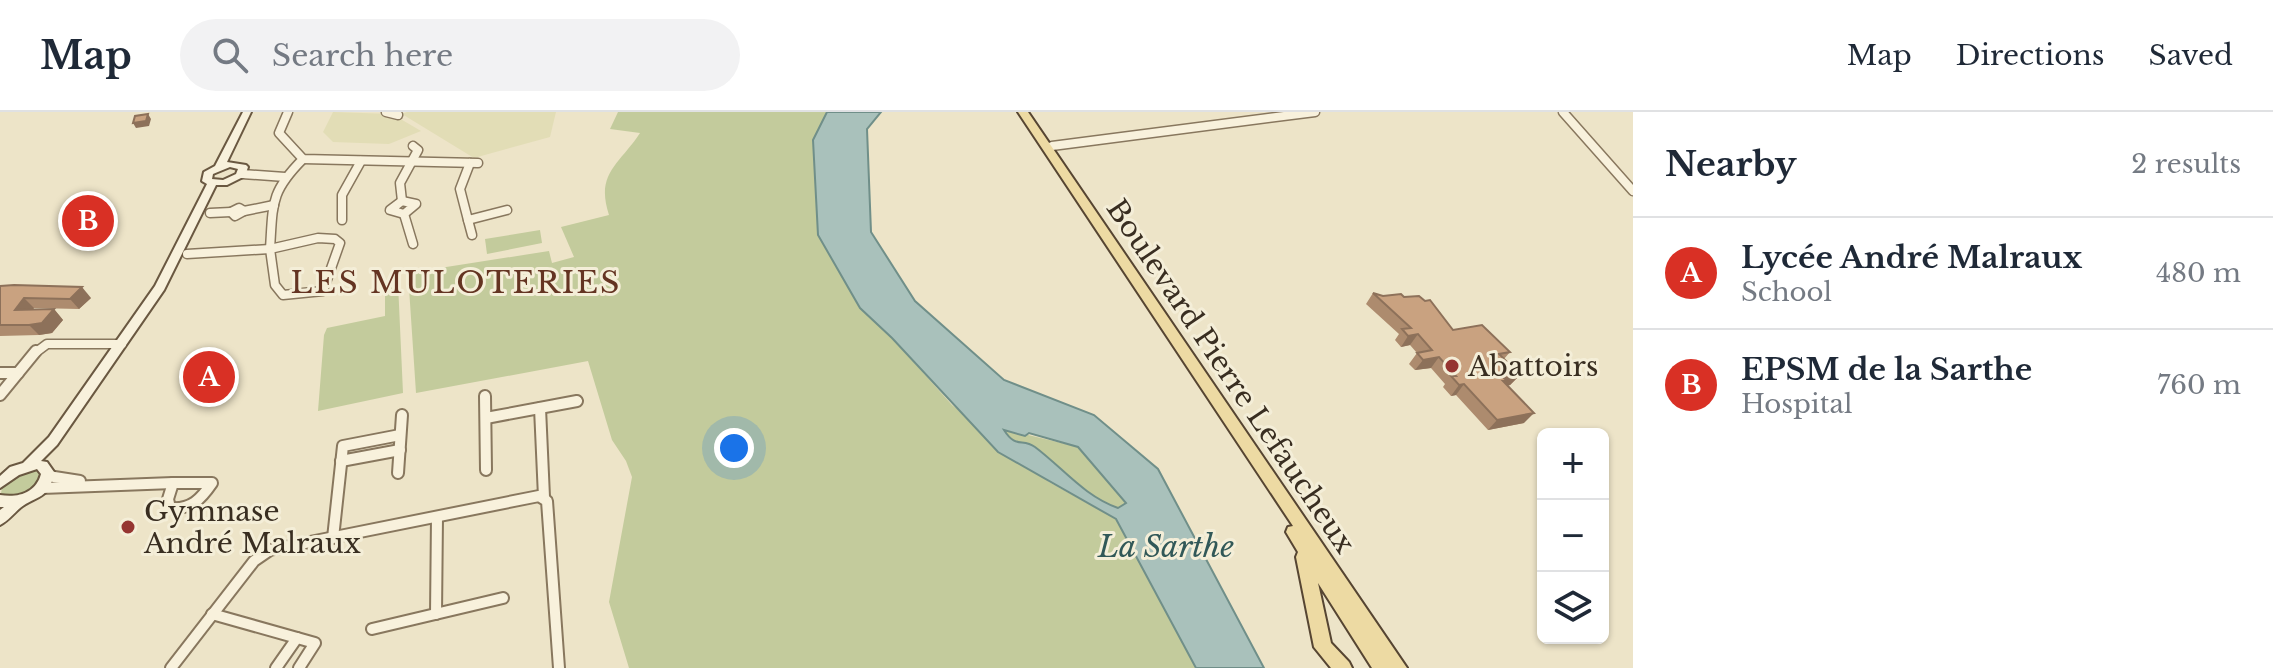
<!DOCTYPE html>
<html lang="en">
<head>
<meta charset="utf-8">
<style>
	:root { --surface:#fff; --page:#f2f2f3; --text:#1f2937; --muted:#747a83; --line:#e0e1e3; --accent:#d93025 }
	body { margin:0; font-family:"Libre Baskerville",serif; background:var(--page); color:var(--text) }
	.controls { position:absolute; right:24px; bottom:24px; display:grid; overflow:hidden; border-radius:12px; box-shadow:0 2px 6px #0004 }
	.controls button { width:72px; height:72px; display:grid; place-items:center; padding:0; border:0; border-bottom:2px solid var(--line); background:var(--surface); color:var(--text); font:40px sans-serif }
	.you { position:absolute; left:734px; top:336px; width:28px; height:28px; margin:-20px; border:6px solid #fff; border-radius:50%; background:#1a73e8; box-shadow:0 0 0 12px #1a73e833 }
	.badge { display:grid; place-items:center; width:52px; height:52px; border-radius:50%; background:var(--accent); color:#fff; font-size:26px; font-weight:700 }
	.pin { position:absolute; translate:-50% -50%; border:4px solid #fff; box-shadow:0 2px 8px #0006 }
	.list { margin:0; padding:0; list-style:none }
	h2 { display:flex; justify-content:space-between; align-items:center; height:104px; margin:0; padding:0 32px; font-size:34px }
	h2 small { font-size:26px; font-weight:400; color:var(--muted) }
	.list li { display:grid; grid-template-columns:52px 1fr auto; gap:24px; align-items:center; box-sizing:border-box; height:112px; padding:0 32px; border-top:2px solid var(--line) }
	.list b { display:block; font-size:30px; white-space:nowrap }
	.list p { margin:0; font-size:26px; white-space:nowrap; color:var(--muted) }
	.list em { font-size:26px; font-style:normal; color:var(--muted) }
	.icon { flex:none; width:44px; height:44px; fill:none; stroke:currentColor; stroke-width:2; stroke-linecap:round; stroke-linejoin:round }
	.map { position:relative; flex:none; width:1633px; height:556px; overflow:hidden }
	header { display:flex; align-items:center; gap:48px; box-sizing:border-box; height:112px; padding:0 40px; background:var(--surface); border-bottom:2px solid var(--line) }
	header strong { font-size:38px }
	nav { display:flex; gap:44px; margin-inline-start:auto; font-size:28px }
	.search { width:560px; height:72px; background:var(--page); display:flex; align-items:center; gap:20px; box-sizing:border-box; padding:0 28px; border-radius:44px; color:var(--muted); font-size:30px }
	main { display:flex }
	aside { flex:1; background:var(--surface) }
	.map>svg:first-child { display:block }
</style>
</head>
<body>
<header>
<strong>Map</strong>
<div class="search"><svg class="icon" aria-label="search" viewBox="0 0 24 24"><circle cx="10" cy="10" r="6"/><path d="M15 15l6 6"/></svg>Search here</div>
<nav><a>Map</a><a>Directions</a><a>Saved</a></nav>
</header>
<main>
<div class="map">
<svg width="1633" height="556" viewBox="0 0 1633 556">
	<rect width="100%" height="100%" fill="#ede4c8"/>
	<g fill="#e2ddb6">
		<path d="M333 0 392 2 421 19 389 32 333 30 323 20Z"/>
		<path d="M407 0H556L550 25 474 46 402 2Z"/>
	</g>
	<g fill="#c3cb9c">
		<path d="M618 0H827L813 28 859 196 892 226 952 293 1049 370 1116 407 1196 556H629L609 490 632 365 626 349 612 328 588 249 416 281 408 161 549 139 552 151 574 145 561 115 609 103C595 61 620 52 640 21L610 17Z"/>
		<path d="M540 118 542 131 487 142 485 127Z"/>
		<path d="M398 171 403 281 318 299 324 223 327 216 385 204V174Z"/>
		<path d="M1008 318 1078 335 1127 390 1118 396 1097 388 1036 336 1017 332 1004 319Z"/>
		<path d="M37 357 41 359 43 367 23 385 1 384C1 364 21 362 37 357Z"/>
	</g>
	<path fill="#a9c1bb" stroke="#708f89" stroke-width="2" fill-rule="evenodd" d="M827 0H881L867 17 871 120 915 189 1004 268 1094 303 1158 357 1264 556H1196L1116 407 998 340 892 226 860 196 818 123 813 28ZM1004 318 1025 324 1029 321 1078 335 1126 391 1118 396C1084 384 1063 356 1035 335 1022 326 1016 337 1004 318Z"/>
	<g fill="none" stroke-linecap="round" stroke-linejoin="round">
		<defs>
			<g id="street-far1">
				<path d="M288 0 279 21 303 47 478 51"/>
				<path d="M386 0 398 3"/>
				<path d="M1563 0 1633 79"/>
				<path d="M1052 34 1315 0"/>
				<path d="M470 51 460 77 468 108 507 98"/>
				<path d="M242 62 285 65"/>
				<path d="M402 89 416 92 404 102 390 98Z"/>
				<path d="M402 89 400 71 418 38 413 34"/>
				<path d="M239 96 244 99 235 104 231 100Z"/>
				<path d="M244 99 274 93"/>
				<path d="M210 101 231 100"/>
				<path d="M404 102 413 132"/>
				<path d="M342 108V83L361 49"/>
				<path d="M468 108 472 123"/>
				<path d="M318 126 335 127 340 131 323 179 283 183 275 173 270 137Z"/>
				<path d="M270 137C273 92 270 80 303 47"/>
				<path d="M187 142 270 137"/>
				<path d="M35 241 47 232H122"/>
			</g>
			<g id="street">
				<path d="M0 261H18"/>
				<path d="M0 283 36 239"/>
				<path d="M485 284 486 358"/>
				<path d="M540 296 544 385"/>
				<path d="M486 306 577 289"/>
				<path d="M341 349 400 338"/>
				<path d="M398 361 402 303"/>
				<path d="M48 364 80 369"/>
				<path d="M173 371H212C201 387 191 398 170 396L168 387Z"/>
				<path d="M42 376 173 371"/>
				<path d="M333 426 343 334 400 323"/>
				<path d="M212 502 315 531 299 556"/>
				<path d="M436 502 437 405"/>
				<path d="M372 517 503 486"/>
				<path d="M171 556 254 449 270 438 539 384 547 389 559 556"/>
				<path d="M276 556 297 526"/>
			</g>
			<path id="secondary" d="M243 0H251L227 50 246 53 248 55 245 64 227 73H216L164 178 57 333 41 349 47 350 54 360C49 388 37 383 20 396 13 402 8 409 0 413V398L4 395H0V383C18 386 36 381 41 362L37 357 19 363 0 376V364L10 355 23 351 49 325 155 174 207 72 202 69 204 60 215 54ZM230 55 238 57 236 62 223 68 212 67 213 62Z"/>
			<path id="primary" d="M1018 0H1028L1407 556H1372L1318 471 1331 531 1349 550 1352 556H1331L1314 535 1296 445 1298 440 1286 420 1288 415 1293 414Z"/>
		</defs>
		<use href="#street-far1" stroke="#88775e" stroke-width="11"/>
		<use href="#street" stroke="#88775e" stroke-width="14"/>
		<use href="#secondary" stroke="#6a5841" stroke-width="4"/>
		<use href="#primary" stroke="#564532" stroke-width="4"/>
		<use href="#street-far1" stroke="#f8f1dc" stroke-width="8"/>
		<use href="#street" stroke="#f8f1dc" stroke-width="10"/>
		<use href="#secondary" fill="#f8f1dc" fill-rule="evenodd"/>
		<use href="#primary" fill="#eddaa3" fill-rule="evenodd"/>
	</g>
	<g fill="#ad8b6e">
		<path d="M0 174 91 186 79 197 34 196 33 197H54L63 208 52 221 39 223 0 224Z"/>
		<path d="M1373 181 1383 184 1404 185 1453 218 1510 240 1504 247 1520 263 1510 273 1507 274 1524 311 1488 318 1456 283 1451 284 1443 275 1445 272 1431 256 1415 258 1409 252 1417 241 1410 233 1401 235 1395 228 1399 222 1366 192Z"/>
	</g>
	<g fill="#8d715a">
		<path d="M148 2 151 7 149 14 136 16 133 11Z"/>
		<path d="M82 175 91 186 79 197 70 187Z"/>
		<path d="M24 186 34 196 25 208 15 198Z"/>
		<path d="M54 197 63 208 52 221 39 223 29 213Z"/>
		<path d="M1418 222 1410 233 1401 235 1408 224Z"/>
		<path d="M1439 245 1431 256 1415 258 1423 248Z"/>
		<path d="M1520 263 1510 273 1501 275 1507 269H1503L1504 266Z"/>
		<path d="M1464 272 1456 283 1451 284 1459 273Z"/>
		<path d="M1534 301 1524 311 1488 318 1497 308Z"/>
	</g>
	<g fill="#c9a280" stroke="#8d715a" stroke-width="2">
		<path d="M148 2 146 9 133 11 135 4Z"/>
		<path d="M14 173 82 175 70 187 24 186 15 198 54 197 42 211 29 213H0V174Z"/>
		<path d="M1373 181 1383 184 1401 182 1404 185 1419 184 1425 189 1430 188 1453 218 1482 213 1510 240 1499 242 1520 263 1504 266 1507 269H1503L1534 301 1497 308 1464 272 1459 273 1451 264H1456L1439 245 1423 248 1417 241 1432 238 1418 222 1408 224 1402 217 1411 216Z"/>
	</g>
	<g fill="#953531" stroke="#f4eed8" stroke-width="3">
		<circle cx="1452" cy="254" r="8"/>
		<circle cx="128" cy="415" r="8"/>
	</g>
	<g text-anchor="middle" stroke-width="6" stroke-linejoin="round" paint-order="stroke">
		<g font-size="28" fill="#392e21" stroke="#f4eed8" text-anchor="start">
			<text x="1468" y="264">Abattoirs</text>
			<text x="144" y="409">Gymnase<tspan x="144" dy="32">André Malraux</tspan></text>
		</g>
		<g font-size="28" fill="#392e21" stroke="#f4eed8">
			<text transform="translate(1231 264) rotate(56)" y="10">Boulevard Pierre Lefaucheux</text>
		</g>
		<g font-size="30" letter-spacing="2" fill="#643422" stroke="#f4eed8">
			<text x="456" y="181">LES MULOTERIES</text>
		</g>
		<g font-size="30" font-style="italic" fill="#315858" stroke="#f4eed8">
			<text x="1166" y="445">La Sarthe</text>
		</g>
	</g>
</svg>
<div class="controls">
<button>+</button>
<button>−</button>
<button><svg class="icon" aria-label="layers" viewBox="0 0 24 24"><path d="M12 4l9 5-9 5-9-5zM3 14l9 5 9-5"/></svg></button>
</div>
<div class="you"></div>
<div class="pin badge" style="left:209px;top:265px">A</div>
<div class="pin badge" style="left:88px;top:109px">B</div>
</div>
<aside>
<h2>Nearby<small>2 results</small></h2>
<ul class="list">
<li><span class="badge">A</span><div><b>Lycée André Malraux</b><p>School</p></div><em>480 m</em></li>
<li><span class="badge">B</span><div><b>EPSM de la Sarthe</b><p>Hospital</p></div><em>760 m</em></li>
</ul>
</aside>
</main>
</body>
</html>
